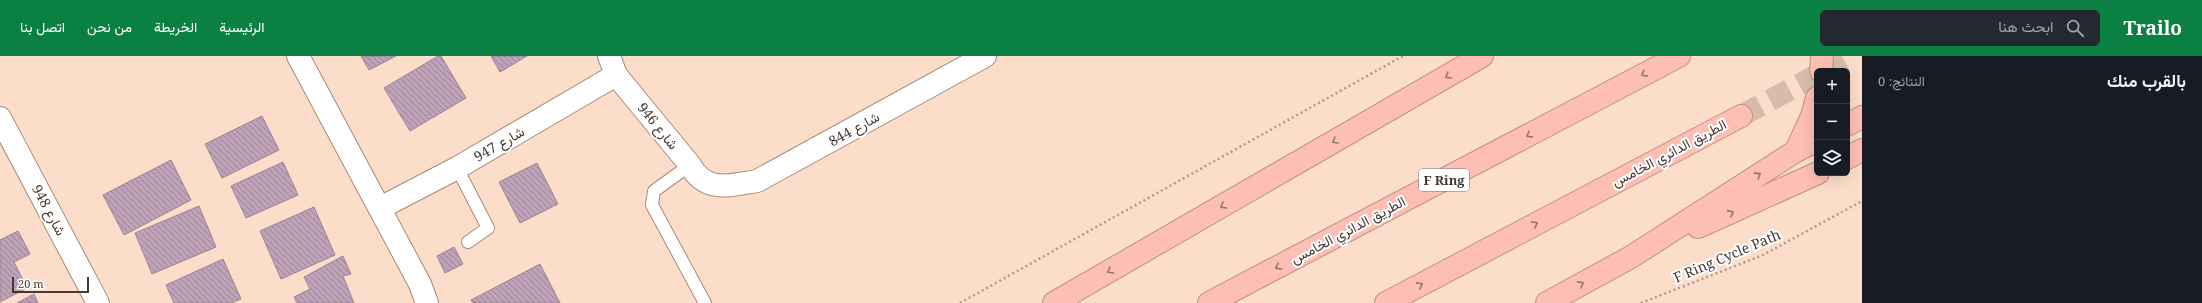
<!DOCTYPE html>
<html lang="ar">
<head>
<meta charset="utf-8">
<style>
	:root { --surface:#171b24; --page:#242831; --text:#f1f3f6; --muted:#9ea1a6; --line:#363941; --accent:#0b8043 }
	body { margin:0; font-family:"Noto Serif",Vazirmatn,serif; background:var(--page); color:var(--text); direction:rtl }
	.controls { position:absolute; right:12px; top:12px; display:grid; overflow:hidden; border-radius:6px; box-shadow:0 4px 16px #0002 }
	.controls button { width:36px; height:36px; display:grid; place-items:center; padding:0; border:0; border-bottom:1px solid var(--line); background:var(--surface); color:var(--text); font:20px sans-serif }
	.scale { position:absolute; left:12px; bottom:10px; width:77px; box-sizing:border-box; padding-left:4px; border:2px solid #453932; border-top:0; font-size:11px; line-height:14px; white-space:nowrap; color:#453932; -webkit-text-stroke:3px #fff; paint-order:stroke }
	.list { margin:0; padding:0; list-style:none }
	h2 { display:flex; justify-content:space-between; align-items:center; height:52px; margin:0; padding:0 16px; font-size:17px }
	h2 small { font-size:13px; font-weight:400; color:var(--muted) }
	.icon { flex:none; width:22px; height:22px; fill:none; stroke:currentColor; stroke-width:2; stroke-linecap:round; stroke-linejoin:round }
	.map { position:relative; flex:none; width:1862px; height:247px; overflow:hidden; direction:ltr }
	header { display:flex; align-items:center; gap:24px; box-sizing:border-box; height:56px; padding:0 20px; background:var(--accent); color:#fff }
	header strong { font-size:19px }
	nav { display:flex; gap:22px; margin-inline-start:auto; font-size:14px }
	.search { width:280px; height:36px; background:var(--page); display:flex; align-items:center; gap:10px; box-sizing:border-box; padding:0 14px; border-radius:6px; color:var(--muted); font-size:15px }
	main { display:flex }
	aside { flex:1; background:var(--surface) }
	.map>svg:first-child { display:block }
</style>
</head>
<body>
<header>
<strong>Trailo</strong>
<div class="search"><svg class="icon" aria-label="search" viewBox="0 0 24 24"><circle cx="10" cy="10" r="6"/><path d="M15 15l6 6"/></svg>ابحث هنا</div>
<nav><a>الرئيسية</a><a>الخريطة</a><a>من نحن</a><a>اتصل بنا</a></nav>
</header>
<main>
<aside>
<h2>بالقرب منك<small>النتائج: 0</small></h2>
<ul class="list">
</ul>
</aside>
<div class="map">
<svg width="1862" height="247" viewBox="0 0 1862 247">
	<defs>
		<pattern id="building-back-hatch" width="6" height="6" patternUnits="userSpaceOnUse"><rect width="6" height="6" fill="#bda2b8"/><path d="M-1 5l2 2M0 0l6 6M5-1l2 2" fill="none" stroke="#9b8596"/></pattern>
	</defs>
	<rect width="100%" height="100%" fill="#fcddca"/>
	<g fill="url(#building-back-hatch)" stroke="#9d8498">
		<path d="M361 0H396L369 14Z"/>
		<path d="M438 0H441L466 42 410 75 384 32Z"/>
		<path d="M491 0H527L500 16Z"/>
		<path d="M262 60 279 94 222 122 205 88Z"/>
		<path d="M171 104 191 144 124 179 103 139Z"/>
		<path d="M283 106 298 139 246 162 231 130Z"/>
		<path d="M537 107 558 148 520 167 499 126Z"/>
		<path d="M199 150 216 191 152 218 135 177Z"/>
		<path d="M314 151 335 199 281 223 260 175Z"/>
		<path d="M18 175 30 198 14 206 27 232 0 246V184Z"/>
		<path d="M454 191 463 208 445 217 437 200Z"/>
		<path d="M343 200 351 218 343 220 354 247H297L294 241 310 233 304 221Z"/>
		<path d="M223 203 241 243 231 247H174L166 229Z"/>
		<path d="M540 208 560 247H473L471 244Z"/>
		<path d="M34 238 38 247H17Z"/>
	</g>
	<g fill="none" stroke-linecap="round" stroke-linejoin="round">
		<g stroke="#d7bcac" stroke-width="22" stroke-dasharray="22 11" stroke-linecap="butt">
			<path d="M1825 15 1853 0"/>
			<path d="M1741 60 1817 19"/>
		</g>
		<defs>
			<g id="lane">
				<path d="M690 109 654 135 652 149 705 247"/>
				<path d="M457 112 488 172 468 186"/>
			</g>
			<g id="street">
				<path d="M298 0 420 228 427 247"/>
				<path d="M609 0 616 19 690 109C706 138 730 129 757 125L985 0"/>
				<path d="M0 62 98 247"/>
				<path d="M380 152 457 112 616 19"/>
			</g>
			<g id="highway">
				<path d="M1821 15 1822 0"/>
				<path d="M1847 69 1862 61"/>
				<path d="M1796 95 1812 60 1817 42"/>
				<path d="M1847 102 1862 94"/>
				<path d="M1698 171 1818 117"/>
				<path d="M1054 247 1482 0"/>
				<path d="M1209 247 1679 0"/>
				<path d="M1386 247 1741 60"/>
				<path d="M1547 247 1631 201 1796 95 1817 84"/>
			</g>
		</defs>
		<use href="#lane" stroke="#a68a79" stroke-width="14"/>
		<use href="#street" stroke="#a68a79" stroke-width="24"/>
		<use href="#highway" stroke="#bd9086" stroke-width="24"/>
		<g stroke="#b0998b" stroke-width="2.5" stroke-dasharray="2 3" stroke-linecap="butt">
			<path d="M960 247 1403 0"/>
			<path d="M1641 247 1763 199 1862 145"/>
		</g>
		<use href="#lane" stroke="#fff" stroke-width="12"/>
		<use href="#street" stroke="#fff" stroke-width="22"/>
		<use href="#highway" stroke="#fdbfb3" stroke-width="22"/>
	</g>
	<defs><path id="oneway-chevron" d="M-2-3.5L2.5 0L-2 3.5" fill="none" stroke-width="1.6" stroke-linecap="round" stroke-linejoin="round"/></defs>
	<g stroke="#98756c">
		<use href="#oneway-chevron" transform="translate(1644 18) rotate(152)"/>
		<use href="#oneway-chevron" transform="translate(1448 20) rotate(150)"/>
		<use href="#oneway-chevron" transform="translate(1529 79) rotate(152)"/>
		<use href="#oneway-chevron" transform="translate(1335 85) rotate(150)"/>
		<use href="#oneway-chevron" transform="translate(1758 119) rotate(-33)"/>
		<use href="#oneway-chevron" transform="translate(1223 150) rotate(150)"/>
		<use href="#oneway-chevron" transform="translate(1731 157) rotate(-24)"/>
		<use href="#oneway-chevron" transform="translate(1535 168) rotate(-28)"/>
		<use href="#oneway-chevron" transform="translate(1278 211) rotate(152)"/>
		<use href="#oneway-chevron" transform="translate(1110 215) rotate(150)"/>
		<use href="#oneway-chevron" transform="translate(1581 228) rotate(-29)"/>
		<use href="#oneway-chevron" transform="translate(1420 229) rotate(-28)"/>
	</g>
	<g text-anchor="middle" stroke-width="4" stroke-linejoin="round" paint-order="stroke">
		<rect fill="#fff" stroke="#7d7470" stroke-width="1" x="1419" y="113" width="50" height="22" rx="3"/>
		<g font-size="13" font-weight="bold" fill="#453932">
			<text x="1444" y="129">F Ring</text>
		</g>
		<g font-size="14" fill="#453932" stroke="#fff">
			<text transform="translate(658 70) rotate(51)" y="5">شارع 946</text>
			<text transform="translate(854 73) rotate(-29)" y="5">شارع 844</text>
			<text transform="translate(499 88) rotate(-30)" y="5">شارع 947</text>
			<text transform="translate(1669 97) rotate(-28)" y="5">الطريق الدائري الخامس</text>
			<text transform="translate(49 154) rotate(62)" y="5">شارع 948</text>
			<text transform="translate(1348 174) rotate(-28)" y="5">الطريق الدائري الخامس</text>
			<text transform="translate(1727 200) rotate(-23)" y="5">F Ring Cycle Path</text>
		</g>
	</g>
</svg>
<div class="controls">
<button>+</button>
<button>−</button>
<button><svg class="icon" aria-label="layers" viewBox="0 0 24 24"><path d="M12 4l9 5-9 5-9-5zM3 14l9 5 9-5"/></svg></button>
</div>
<div class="scale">20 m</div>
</div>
</main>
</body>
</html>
